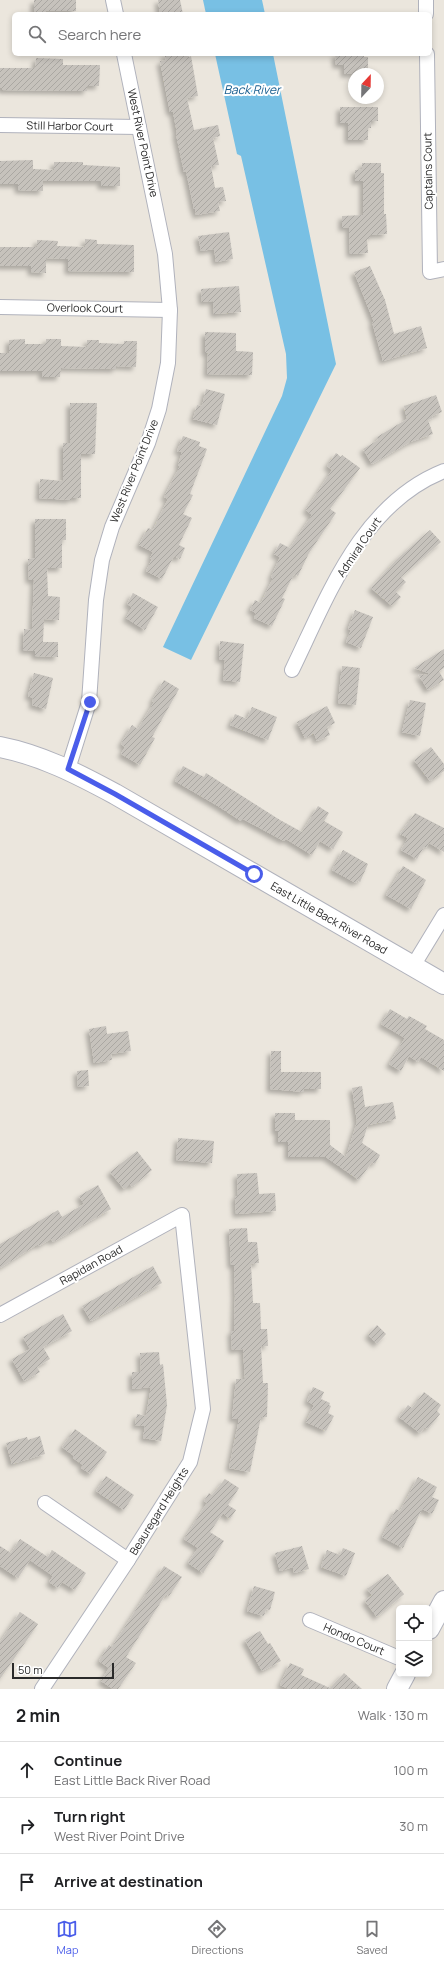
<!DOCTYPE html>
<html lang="en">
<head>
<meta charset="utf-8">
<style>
	:root { --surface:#fff; --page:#f6f6f6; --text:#202124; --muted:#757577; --line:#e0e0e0; --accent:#4a5dea }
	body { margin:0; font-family:Manrope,sans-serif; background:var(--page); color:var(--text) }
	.controls { position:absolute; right:12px; bottom:12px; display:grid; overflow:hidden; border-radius:6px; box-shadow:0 2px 6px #0003 }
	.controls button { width:36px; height:36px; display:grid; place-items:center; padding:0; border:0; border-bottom:1px solid var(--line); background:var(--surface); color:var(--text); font:20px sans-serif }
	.compass { position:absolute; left:348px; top:68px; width:36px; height:36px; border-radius:50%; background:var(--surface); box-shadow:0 2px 6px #0003; rotate:22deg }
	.scale { position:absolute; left:12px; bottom:10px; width:102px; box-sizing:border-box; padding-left:4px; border:2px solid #2a2a2a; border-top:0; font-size:11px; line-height:14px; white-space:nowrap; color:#2a2a2a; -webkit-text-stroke:3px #fff; paint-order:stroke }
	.stop { position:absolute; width:12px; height:12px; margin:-9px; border:3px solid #4a5dea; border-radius:50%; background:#fff }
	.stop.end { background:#4a5dea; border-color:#fff; box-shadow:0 1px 4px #0008 }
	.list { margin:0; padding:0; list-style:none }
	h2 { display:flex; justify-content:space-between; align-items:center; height:52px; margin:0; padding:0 16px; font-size:17px }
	h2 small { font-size:13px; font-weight:400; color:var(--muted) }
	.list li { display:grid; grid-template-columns:26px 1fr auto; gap:12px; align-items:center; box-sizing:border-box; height:56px; padding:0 16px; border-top:1px solid var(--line) }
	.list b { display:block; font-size:15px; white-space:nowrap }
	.list p { margin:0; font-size:13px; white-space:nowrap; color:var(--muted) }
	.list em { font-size:13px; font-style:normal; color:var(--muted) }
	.icon { flex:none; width:22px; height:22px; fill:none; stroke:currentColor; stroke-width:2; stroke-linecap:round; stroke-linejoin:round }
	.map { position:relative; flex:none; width:444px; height:1689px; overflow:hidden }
	.search { position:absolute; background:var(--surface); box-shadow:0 2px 6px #0003; left:12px; right:12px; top:12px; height:44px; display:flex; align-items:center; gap:10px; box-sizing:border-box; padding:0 14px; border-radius:6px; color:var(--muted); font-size:15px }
	.sheet { height:220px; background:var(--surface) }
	nav { display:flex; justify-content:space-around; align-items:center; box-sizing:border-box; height:56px; border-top:1px solid var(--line); background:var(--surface); font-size:11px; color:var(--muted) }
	nav a { display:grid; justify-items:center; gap:2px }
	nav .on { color:var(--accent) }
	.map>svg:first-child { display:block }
</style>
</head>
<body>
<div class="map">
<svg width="444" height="1689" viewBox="0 0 444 1689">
	<defs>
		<pattern id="building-hatch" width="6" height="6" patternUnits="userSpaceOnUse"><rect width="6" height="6" fill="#c6c2bc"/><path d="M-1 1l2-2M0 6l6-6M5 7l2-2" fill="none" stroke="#aaa7a2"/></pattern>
		<filter id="shadow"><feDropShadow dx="-3.5" dy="3.5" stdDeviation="2" flood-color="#0004"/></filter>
	</defs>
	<rect width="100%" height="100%" fill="#ebe6dd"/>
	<g fill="#78c0e4">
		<path d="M203 0H262L265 14H206Z"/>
		<path d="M215 54H273L336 364 191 660 163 647 282 396 287 378 286 354 241 156 237 154Z"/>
	</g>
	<g fill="url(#building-hatch)" filter="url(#shadow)">
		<path d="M34 0H76V11H46V14L34 13Z"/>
		<path d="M158 0H180L183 14H160Z"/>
		<path d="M164 54H188L189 57 191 56 198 96 187 98 194 130 218 125 220 136 213 138 219 165 211 166 215 188 223 187 226 201 218 202 220 211 196 215 195 209H194L186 171 184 172 176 134 177 133 173 112H170L160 61 166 60Z"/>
		<path d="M335 54H364V57H368V73L344 74V65H336Z"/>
		<path d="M36 58 63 59V65H100L99 86H87V91L2 90V88H0V68H35Z"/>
		<path d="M340 107H378V121H371V128H368V140H348V123H340Z"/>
		<path d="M33 160V169L54 170V162H83V165L120 167V186H101V181H43V191L18 190V184H0V161Z"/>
		<path d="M362 163H381V173H384V214H386L387 234 370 235V239H367L368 253 350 254 349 227 342 228V216L363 215V181H355V170L362 169Z"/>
		<path d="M229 232 233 259 216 262 214 249 201 251 198 236Z"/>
		<path d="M85 239 97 240V244L134 245V272L68 271V259L46 258V273L31 272V266H0V247H37V240L58 241 57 246 85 247Z"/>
		<path d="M370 266 385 300 394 334 421 326 427 348 383 361 372 322H374L354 272Z"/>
		<path d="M239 286 241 312 214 314 213 301 202 302 201 289Z"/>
		<path d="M205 332 236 333V351L253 352 252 375 207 374 208 353H205Z"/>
		<path d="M25 339V344H46V339H61V346L87 347V340H99V343L124 344V341H137L136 367 116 366V369L61 368 60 377H42V371H0V353H9V340Z"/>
		<path d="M206 389 225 394 217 425 193 419 197 405 202 406Z"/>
		<path d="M436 395 442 412 432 416 433 418 428 420 433 434 410 442 372 464 363 449 378 440 377 437 407 419 404 406Z"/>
		<path d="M70 403H97L95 454H81V498H71V500L39 498 40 479 63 481V443H70Z"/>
		<path d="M183 436 200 442 199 446 207 449 190 494 193 495 183 514 192 518 179 545 185 548 180 559 174 556 162 579 146 571 152 559 150 558 153 552 139 545 148 528 153 530 168 499 164 497 180 466 178 465 182 452 177 451Z"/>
		<path d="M336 453 341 457 342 455 360 468 330 509 336 513 309 553 298 576 294 574 282 598 285 599 272 626 254 618 256 613 250 610 255 600 261 603 273 578 271 577 280 557 274 554 280 543 290 548 312 515 306 510 332 470 327 466Z"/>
		<path d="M35 519H66V540H62V568H47L48 596 60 597 59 620 44 619 43 642H58V657L35 656V651L23 650 24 629 32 630 34 580H29L28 559 35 558Z"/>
		<path d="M430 530 441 542 401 577 406 582 396 592 401 597 392 606 371 588 396 560Z"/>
		<path d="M133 593 158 607 145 630 126 618 132 607 127 604Z"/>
		<path d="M355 610 373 617 361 648 346 642 351 630 348 629Z"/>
		<path d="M220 641 244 644 240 682 223 680 225 660 219 659Z"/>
		<path d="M444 649V668L439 671 444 680 428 690 418 674 428 675V673L414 668Z"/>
		<path d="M342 666 360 668 356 705 338 703Z"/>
		<path d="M34 673 53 678 46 709 32 705 33 698 28 696Z"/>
		<path d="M164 680 179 689 152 737 155 738 140 765 121 754 125 747 121 744 132 725 138 729 154 702 152 701Z"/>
		<path d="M410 700 426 703 420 736 402 732Z"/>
		<path d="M327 706 335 723 327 727 330 735 317 741 314 733 305 738 297 722Z"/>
		<path d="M252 707 277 717 268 740 230 725 235 714 247 719Z"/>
		<path d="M431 747 444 764V771L430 781 414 760Z"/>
		<path d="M183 766 204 777 206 773 280 820 302 832 318 806 329 813 324 821 343 832 333 849 320 841 312 855 286 839 284 841 243 819 241 821 218 806 175 781Z"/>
		<path d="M415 813 444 828V852L429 843 426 848 424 847 417 859 401 850 408 838 400 834Z"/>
		<path d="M343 850 368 864 360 882 357 880 356 883 332 870Z"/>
		<path d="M403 866 426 880 411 909 386 895Z"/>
		<path d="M390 1009 407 1019 409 1016 427 1026 425 1029 444 1040V1071L421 1057 418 1062 409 1056 401 1071 389 1064 405 1038 381 1024Z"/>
		<path d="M106 1026 107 1034 128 1031 131 1051 111 1054 112 1060 94 1063 89 1029Z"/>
		<path d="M271 1051H281V1072H321V1089H304V1092L270 1089Z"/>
		<path d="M88 1070 89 1086 78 1087 77 1071Z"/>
		<path d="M362 1086 365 1107 393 1102 396 1119 368 1125 362 1143 380 1155 375 1164 372 1162 359 1180 326 1157H288V1142H278V1131H275V1113H295V1120H330V1145L346 1157 357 1122 352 1088Z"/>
		<path d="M178 1138 214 1141 212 1163 176 1160Z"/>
		<path d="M137 1151 152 1170 132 1187 130 1184 124 1189 110 1172Z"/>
		<path d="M257 1173 259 1194 275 1193 276 1211 236 1214 235 1196H238L237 1174Z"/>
		<path d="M98 1185 111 1209 53 1242 51 1239 39 1246 38 1244 0 1268V1244L58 1210 62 1217 84 1204 79 1196Z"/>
		<path d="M247 1228 248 1242H257L259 1263 251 1264 253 1303H260L261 1329H267L268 1346H261L263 1383H268L267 1417H261L250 1472 229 1468 239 1419H232L236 1379H245L243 1349 232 1350 231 1331H234L235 1296 234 1265H231L229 1229Z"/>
		<path d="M153 1266 162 1283 91 1321 82 1306Z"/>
		<path d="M63 1314 72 1331 43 1347 50 1359 37 1367 40 1372 24 1381 12 1359 30 1349 23 1337Z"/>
		<path d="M377 1325 386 1334 377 1344 368 1335Z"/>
		<path d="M159 1352 160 1365 163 1364 167 1405 161 1441 143 1438 145 1426 135 1425 137 1414 146 1416 151 1387 132 1389V1372H141L140 1353Z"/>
		<path d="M313 1387 324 1392 321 1399 330 1403 329 1405 331 1406 328 1413 334 1416 326 1431 306 1422 314 1405 307 1401Z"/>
		<path d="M424 1392 441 1405 437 1411 440 1414 428 1429 425 1427 420 1433 399 1417 408 1405 412 1408Z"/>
		<path d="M75 1429 107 1452 91 1474 81 1468 83 1465 73 1458 74 1456 62 1447Z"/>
		<path d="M40 1436 45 1454 12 1464 6 1443 27 1437 28 1440Z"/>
		<path d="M106 1476 134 1495 124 1510 96 1491Z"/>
		<path d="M418 1477 437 1487 432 1497 439 1500 432 1514 422 1509 403 1548 382 1537 396 1509 400 1511Z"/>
		<path d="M225 1479 239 1488 228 1505 236 1510 230 1519 223 1513 210 1532 224 1541 203 1573 188 1563 198 1548 184 1539 207 1503 204 1501 209 1493 212 1495Z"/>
		<path d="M20 1539 48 1557 52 1550 86 1573 75 1590 62 1582 58 1588 49 1582 53 1576 30 1560 18 1578 0 1566V1546L11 1553Z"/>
		<path d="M302 1546 309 1569 294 1573 293 1567 280 1571 275 1553Z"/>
		<path d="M343 1548 355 1553 346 1576 321 1567 327 1550 340 1555Z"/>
		<path d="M164 1566 182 1577 169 1596 166 1594 126 1657 136 1663 118 1689H113L101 1681 109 1668 99 1661 109 1645 112 1647Z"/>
		<path d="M388 1574 404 1594 377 1617 365 1601 372 1595 367 1589Z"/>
		<path d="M254 1586 275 1592 270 1610 266 1609 264 1616 247 1611Z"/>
		<path d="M20 1612 38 1624 0 1679V1642Z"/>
		<path d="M260 1631 268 1644 270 1643 281 1661 262 1671 245 1640Z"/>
		<path d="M290 1663 304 1669 301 1675 330 1688 344 1673 362 1689H289L280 1685Z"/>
	</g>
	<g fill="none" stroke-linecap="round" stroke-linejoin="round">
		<defs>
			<g id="street">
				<path d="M113 0 116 14"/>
				<path d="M426 0V14"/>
				<path d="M427 54 430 272 444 269"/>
				<path d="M0 125 139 127"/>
				<path d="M0 307 170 310"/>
				<path d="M292 670C328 596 361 504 444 471"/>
				<path d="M68 769 89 702 96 600 102 560 112 527 148 443 159 409 168 363 170 310 165 254 124 54"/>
				<path d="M413 966 444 915"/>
				<path d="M0 1315 182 1215 203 1409 190 1462 128 1560 42 1689"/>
				<path d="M45 1503 128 1560"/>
				<path d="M310 1620 399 1658"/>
			</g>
			<g id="secondary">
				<path d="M0 747C41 755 78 774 115 794L444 984"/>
				<path d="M429 1629 444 1601"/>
				<path d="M397 1689 405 1674"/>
			</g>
		</defs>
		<use href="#street" stroke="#b0b2bc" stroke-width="16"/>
		<use href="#secondary" stroke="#b0b2bc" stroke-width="22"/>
		<use href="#street" stroke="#fff" stroke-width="14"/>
		<use href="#secondary" stroke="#fff" stroke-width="20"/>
	</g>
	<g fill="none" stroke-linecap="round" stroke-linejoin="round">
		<path stroke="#4a5dea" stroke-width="5" d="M90 702 68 769 115 794 254 874"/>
	</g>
	<g text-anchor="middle" stroke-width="4" stroke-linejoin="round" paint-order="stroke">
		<g font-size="11" fill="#2a2a2a" stroke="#fff">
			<text transform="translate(70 126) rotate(1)" y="4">Still Harbor Court</text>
			<text transform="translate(143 143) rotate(78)" y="4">West River Point Drive</text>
			<text transform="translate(428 171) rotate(-91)" y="4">Captains Court</text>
			<text transform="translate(85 308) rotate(1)" y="4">Overlook Court</text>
			<text transform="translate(134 471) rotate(-68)" y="4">West River Point Drive</text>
			<text transform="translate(359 547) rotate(-56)" y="4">Admiral Court</text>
			<text transform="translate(329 918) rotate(30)" y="4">East Little Back River Road</text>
			<text transform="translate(91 1265) rotate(-29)" y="4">Rapidan Road</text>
			<text transform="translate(159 1511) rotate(-58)" y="4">Beauregard Heights</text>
			<text transform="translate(354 1639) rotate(23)" y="4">Hondo Court</text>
		</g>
		<g font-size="12" font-style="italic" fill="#195e8f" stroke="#fff">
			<text x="252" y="94">Back River</text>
		</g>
	</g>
</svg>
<div class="controls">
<button><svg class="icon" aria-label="locate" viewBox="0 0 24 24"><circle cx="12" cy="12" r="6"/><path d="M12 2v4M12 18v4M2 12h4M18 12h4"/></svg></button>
<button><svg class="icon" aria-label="layers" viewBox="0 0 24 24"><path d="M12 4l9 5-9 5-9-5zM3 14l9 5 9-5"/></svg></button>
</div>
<svg class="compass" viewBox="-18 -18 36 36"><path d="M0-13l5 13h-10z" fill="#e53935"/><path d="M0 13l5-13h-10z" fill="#757577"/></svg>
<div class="scale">50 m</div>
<div class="stop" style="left:254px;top:874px"></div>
<div class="stop end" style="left:90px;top:702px"></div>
<div class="search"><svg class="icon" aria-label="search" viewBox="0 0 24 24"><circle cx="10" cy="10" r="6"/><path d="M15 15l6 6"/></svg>Search here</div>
</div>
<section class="sheet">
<h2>2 min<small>Walk · 130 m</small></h2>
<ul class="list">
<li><svg class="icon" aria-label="ahead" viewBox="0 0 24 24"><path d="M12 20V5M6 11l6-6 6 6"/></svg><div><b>Continue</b><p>East Little Back River Road</p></div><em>100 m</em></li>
<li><svg class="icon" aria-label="right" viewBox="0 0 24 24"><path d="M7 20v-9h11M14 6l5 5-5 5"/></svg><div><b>Turn right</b><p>West River Point Drive</p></div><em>30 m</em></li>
<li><svg class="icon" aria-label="arrive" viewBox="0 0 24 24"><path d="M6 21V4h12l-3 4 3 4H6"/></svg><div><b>Arrive at destination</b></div></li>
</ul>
</section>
<nav>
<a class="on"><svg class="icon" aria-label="map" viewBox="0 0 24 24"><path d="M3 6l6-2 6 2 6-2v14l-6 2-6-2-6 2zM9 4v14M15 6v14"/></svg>Map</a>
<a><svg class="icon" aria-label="directions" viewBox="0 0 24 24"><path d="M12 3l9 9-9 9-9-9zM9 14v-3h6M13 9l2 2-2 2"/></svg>Directions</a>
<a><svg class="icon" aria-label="saved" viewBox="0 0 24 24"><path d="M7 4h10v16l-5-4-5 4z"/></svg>Saved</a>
</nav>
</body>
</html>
